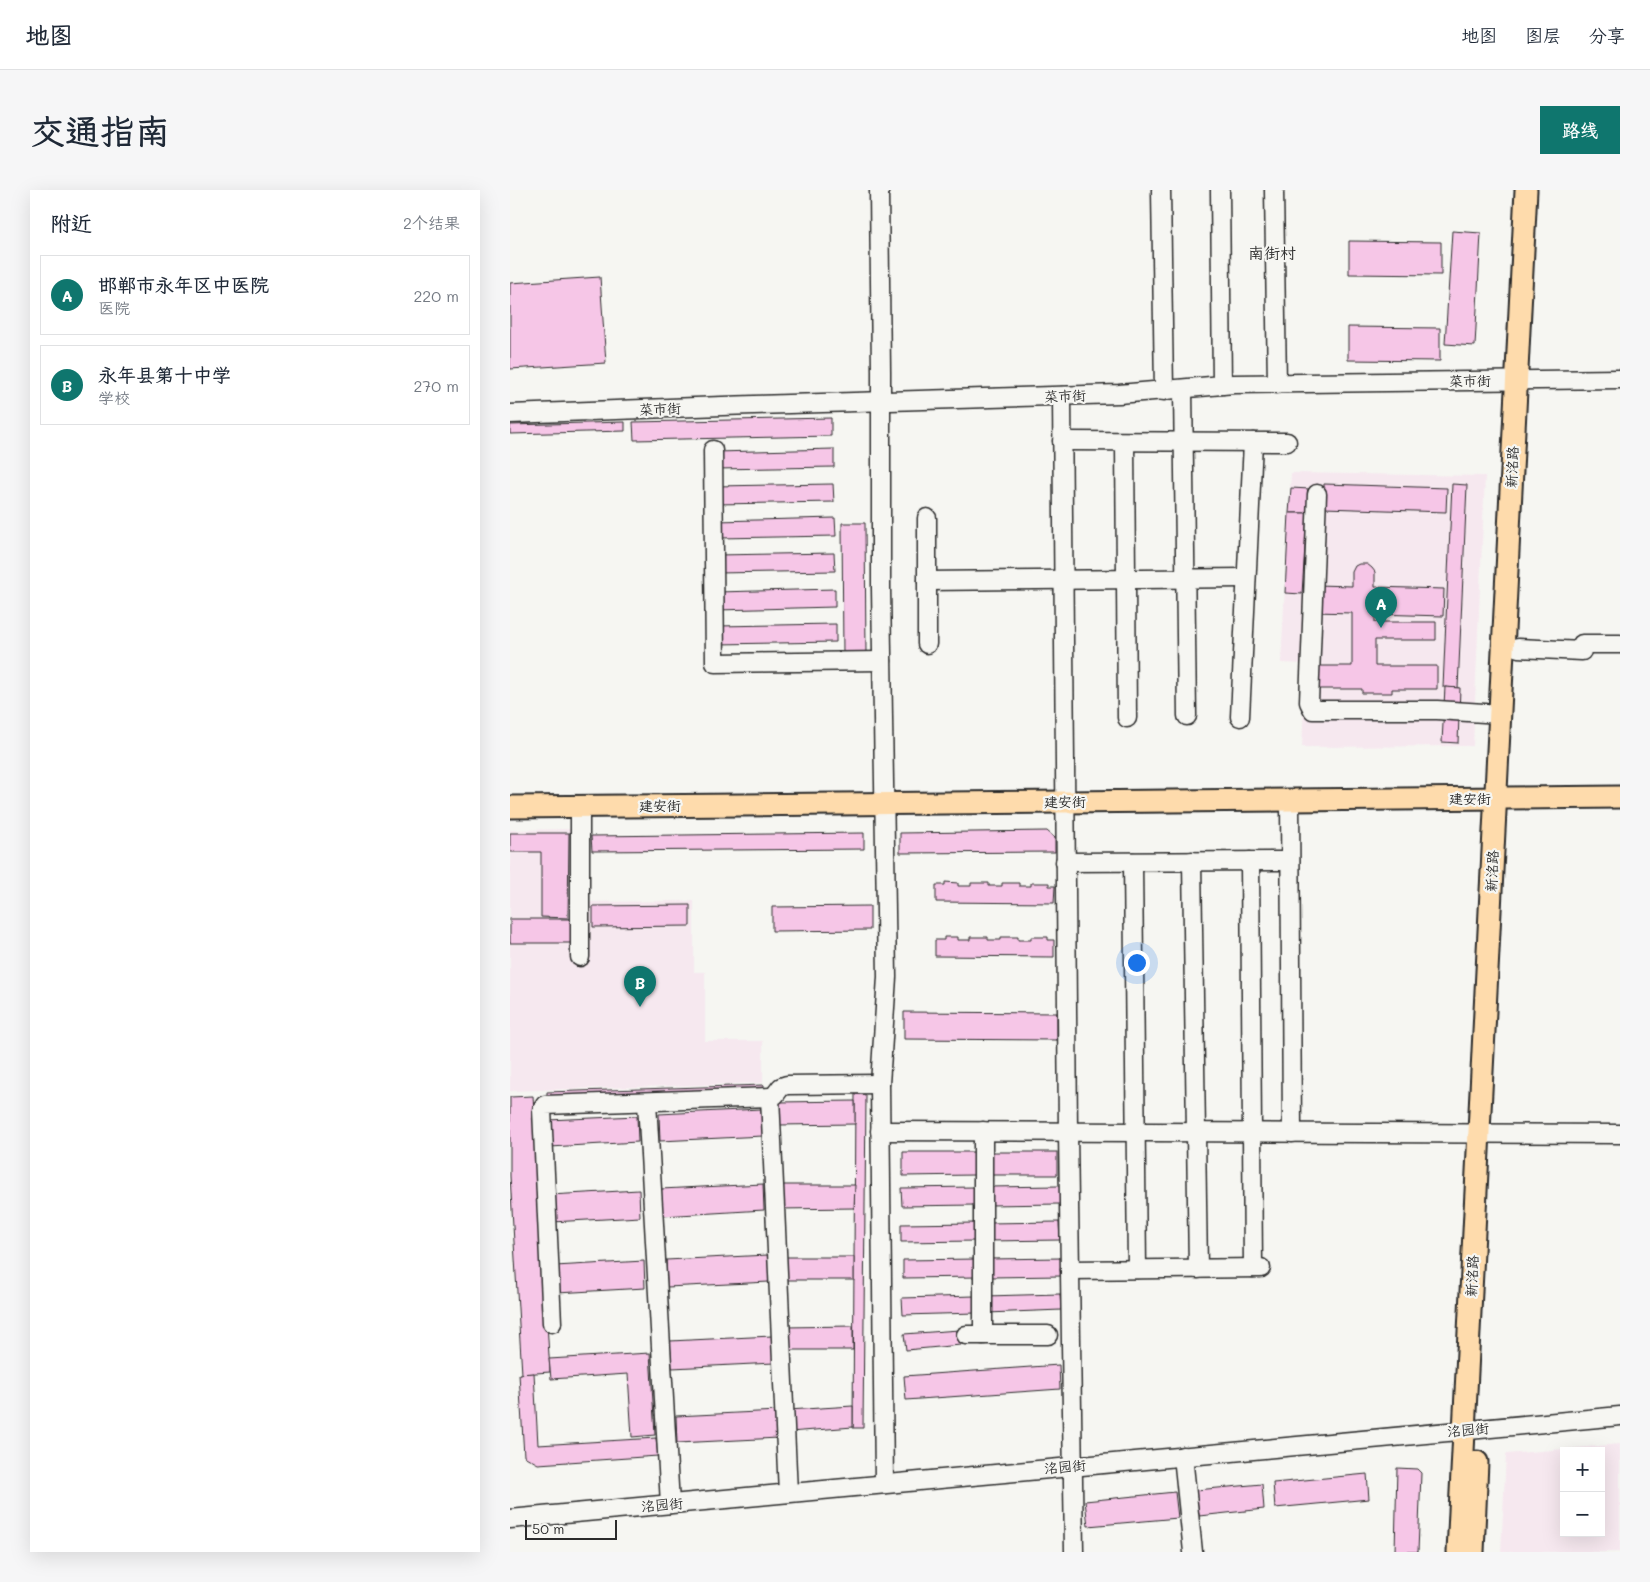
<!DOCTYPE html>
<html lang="zh">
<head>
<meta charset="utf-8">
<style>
	:root { --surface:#fff; --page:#f6f6f7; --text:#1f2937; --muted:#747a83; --line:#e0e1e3; --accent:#0f766e }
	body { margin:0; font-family:Mali,"LXGW WenKai TC",sans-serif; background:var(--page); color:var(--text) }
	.controls { position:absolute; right:15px; bottom:15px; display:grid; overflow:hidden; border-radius:0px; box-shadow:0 5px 20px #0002 }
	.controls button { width:45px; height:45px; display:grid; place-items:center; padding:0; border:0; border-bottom:1px solid var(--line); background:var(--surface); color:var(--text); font:25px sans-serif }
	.scale { position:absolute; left:15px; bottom:12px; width:92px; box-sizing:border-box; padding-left:5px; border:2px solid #2b2b2b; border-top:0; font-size:14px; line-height:18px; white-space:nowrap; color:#2b2b2b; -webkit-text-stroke:4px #f6f6f2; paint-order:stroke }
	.you { position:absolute; left:626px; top:772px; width:18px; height:18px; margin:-12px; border:4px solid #fff; border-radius:50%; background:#1a73e8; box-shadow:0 0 0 8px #1a73e833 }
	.badge { display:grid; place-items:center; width:32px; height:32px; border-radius:50%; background:var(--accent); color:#fff; font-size:16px; font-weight:700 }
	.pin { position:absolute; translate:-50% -41px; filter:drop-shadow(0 1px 2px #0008) }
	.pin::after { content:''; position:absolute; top:26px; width:18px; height:15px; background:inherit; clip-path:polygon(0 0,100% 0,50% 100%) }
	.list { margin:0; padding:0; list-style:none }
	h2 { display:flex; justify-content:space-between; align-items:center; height:65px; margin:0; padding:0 20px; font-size:21px }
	h2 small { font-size:16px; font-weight:400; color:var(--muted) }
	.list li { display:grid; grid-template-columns:32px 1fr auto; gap:15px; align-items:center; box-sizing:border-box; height:80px; margin:0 10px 10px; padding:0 10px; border:1px solid var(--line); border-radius:0px }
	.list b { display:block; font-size:19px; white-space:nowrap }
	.list p { margin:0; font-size:16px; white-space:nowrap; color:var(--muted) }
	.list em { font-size:16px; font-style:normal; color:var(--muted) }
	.map { position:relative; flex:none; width:1110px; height:1362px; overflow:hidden; border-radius:0px }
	header { display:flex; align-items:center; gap:30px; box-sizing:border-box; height:70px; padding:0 25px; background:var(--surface); border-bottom:1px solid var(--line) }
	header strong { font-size:24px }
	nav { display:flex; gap:28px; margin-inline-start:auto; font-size:18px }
	.intro { display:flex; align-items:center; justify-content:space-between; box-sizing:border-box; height:120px; padding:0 30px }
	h1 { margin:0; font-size:35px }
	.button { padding:12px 22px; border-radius:0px; background:var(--accent); color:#fff; font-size:18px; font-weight:700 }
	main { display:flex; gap:30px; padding:0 30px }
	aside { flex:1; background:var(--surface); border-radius:0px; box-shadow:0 5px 20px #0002 }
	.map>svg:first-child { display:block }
</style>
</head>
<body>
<header>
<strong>地图</strong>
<nav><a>地图</a><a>图层</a><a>分享</a></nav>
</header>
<div class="intro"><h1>交通指南</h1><a class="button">路线</a></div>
<main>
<aside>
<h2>附近<small>2个结果</small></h2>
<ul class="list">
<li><span class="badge">A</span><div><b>邯郸市永年区中医院</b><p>医院</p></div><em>220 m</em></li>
<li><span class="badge">B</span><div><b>永年县第十中学</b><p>学校</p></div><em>270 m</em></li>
</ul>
</aside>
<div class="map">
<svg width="1110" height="1362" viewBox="0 0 1110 1362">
	<rect width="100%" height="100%" fill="#f6f6f2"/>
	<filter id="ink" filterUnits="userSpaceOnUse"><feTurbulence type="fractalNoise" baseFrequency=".02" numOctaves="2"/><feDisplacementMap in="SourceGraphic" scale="10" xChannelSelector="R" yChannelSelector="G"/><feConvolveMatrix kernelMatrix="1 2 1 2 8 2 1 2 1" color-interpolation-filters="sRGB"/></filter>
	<g filter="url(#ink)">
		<g fill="#f6e8ef" fill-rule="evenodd">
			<path d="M781 283 975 286 963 556 792 557 796 474 771 473Z"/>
			<path d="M65 639 66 712 184 711V782H195V851H253V893L0 901V640Z"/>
			<path d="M1110 1254V1362H991L996 1264ZM1054 1261H1091V1343H1054Z"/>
		</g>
		<g fill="#f6c6e7" stroke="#2b2b2b">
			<path d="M942 41 971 43 965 156 935 154Z"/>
			<path d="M839 51 931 52V85L839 84Z"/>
			<path d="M90 87 96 173 0 179V93Z"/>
			<path d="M838 137 930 138V171L838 170Z"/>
			<path d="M321 228V246L124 250 123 232Z"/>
			<path d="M115 232V241L0 244V235Z"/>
			<path d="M324 259V277L206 279V262Z"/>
			<path d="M323 294 324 312 206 314V296Z"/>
			<path d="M814 294 937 298 936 322 814 318Z"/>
			<path d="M942 294 957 295 948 498 933 497Z"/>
			<path d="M781 298 800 299 798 323H779Z"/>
			<path d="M779 323H797L792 404 775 403Z"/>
			<path d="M325 328 326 346 208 348 207 331Z"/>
			<path d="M332 333H355L356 466H333Z"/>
			<path d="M324 363 325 381 207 383V365Z"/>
			<path d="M849 374H857L862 378 865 382V397L934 399 933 426 865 424V432H926V450H865V476H927V499H882V503H852V499H805V476H842V423L805 422 806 395 842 396V382L845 376Z"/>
			<path d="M325 399V417L207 420V402Z"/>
			<path d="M326 434V452L208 454V436Z"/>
			<path d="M935 497 950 498 948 553 932 552Z"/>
			<path d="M537 641 545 648V662L390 663V643Z"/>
			<path d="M0 643H59L58 728 31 727V662H0Z"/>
			<path d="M354 643V659L82 661 81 646Z"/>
			<path d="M435 692 448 693V696H461V693H479V696H492V693H509V696H521V693H539V696H545L544 713 426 712V695H435Z"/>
			<path d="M180 715V736L83 737V716Z"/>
			<path d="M360 716V740L262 741V717Z"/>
			<rect x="0" y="729" width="63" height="24"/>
			<path d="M434 747H448V750H460V747H478V750H491V747H508V750H521V747H538V750H544V767L425 766V750H434Z"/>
			<path d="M394 822 547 823V850L394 849Z"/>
			<path d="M254 895V906L37 913V902Z"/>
			<path d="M345 904 356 905 353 1238H343Z"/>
			<path d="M23 906 40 1182 12 1184 0 986V907Z"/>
			<path d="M345 911V934L268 935V912Z"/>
			<path d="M251 919 253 946 150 951 149 924Z"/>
			<path d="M127 926 128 952 40 957 38 930Z"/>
			<path d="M393 962H464V985L393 986Z"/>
			<rect x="480" y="962" width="67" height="23"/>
			<path d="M253 994 254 1020 152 1026 151 999Z"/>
			<path d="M269 995H345L344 1018 269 1019Z"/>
			<path d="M550 996V1014L478 1015V997Z"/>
			<path d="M465 997V1015L392 1016 391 998Z"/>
			<path d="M129 1000 130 1027 42 1032 40 1005Z"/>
			<path d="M549 1032 550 1050 478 1051V1033Z"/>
			<path d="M465 1033V1051L391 1052V1034Z"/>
			<path d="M258 1065 259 1092 157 1097 156 1070Z"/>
			<rect x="272" y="1067" width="72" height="23"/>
			<path d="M552 1068V1086L480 1087V1069Z"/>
			<path d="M467 1069V1087L393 1088V1070Z"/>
			<path d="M134 1071 135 1098 47 1103 45 1076Z"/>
			<path d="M550 1104 551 1120 477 1123 476 1106Z"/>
			<path d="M465 1106 466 1123 393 1125 392 1108Z"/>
			<path d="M343 1136V1160H277L276 1137Z"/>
			<path d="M449 1140 451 1155 396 1160 394 1144Z"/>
			<path d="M262 1146 264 1173 162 1178 160 1151Z"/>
			<path d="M140 1163 145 1245 122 1247 118 1184 41 1189 39 1169Z"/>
			<path d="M549 1175 550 1199 396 1210 394 1186Z"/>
			<path d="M24 1183 28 1255 146 1248 148 1266 28 1274 14 1266 9 1184Z"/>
			<path d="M343 1216V1237L280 1242 278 1220Z"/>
			<path d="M268 1221 269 1248 167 1253 166 1226Z"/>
			<path d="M887 1278 907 1279 911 1283 908 1362H885Z"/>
			<path d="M857 1284 859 1309 765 1318 763 1293Z"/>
			<path d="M752 1294 754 1319 689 1326 686 1300Z"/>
			<path d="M665 1302 668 1328 578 1336 575 1311Z"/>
		</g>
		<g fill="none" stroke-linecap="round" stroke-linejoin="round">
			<defs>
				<g id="minor">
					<path d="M369 0 371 182V398L377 787 370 894 374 1294"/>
					<path d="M651 0 654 201"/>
					<path d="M710 0 712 195"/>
					<path d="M764 0 767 194"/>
					<path d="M673 199 677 526"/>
					<path d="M552 206 558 942 564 1362"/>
					<path d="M0 224 212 216 609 204 724 194 1110 189"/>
					<path d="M552 251 777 252"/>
					<path d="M615 252 617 528"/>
					<path d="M203 260 205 473 372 471"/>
					<path d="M807 304 799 512 803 520H927L990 524"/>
					<path d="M417 328V454"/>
					<path d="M417 391 736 388"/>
					<path d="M1008 458 1072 461V454H1110"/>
					<path d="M730 527 743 252"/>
					<path d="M780 610 782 943"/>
					<path d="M70 617V767"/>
					<path d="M682 671 688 1079"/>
					<path d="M740 671 743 1078"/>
					<path d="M555 672 780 671"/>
					<path d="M623 672 627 1079"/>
					<path d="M260 907 278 1303"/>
					<path d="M137 912 160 1314"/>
					<path d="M370 941 1110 944"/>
					<path d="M473 941V1145"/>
					<path d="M560 1080 751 1078"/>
					<path d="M42 1133 32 920 35 915 260 907 265 905 271 897 277 895 370 894"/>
					<path d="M456 1145H538"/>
					<path d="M673 1266 683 1362"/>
					<path d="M0 1329 1110 1226"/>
				</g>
				<g id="major">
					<path d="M0 617 1110 607"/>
					<path d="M948 1362 1016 0"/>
					<path d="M963 1362 967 1272"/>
				</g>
			</defs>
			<use href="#minor" stroke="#2b2b2b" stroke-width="21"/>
			<use href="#major" stroke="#2b2b2b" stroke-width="25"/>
			<use href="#minor" stroke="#f6f6f2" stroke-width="18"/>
			<use href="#major" stroke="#fedbac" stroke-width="21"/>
		</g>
	</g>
	<g text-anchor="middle" stroke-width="4.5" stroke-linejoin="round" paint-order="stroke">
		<g font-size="14" fill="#2b2b2b" stroke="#f6f6f2">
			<text transform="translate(960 191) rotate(-1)" y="5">菜市街</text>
			<text transform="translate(555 206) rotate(-2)" y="5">菜市街</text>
			<text transform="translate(150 219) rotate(-2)" y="5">菜市街</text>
			<text transform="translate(1002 277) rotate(-87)" y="5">新洺路</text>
			<text x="960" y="614">建安街</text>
			<text transform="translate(555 612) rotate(-1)" y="5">建安街</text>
			<text transform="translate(150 616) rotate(-1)" y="5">建安街</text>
			<text transform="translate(982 681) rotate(-87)" y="5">新洺路</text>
			<text transform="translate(962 1086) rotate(-87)" y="5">新洺路</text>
			<text transform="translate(958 1240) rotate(-5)" y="5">洺园街</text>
			<text transform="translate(555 1277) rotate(-5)" y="5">洺园街</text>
			<text transform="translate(152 1315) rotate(-5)" y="5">洺园街</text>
		</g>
		<g font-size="16" fill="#2b2b2b" stroke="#f6f6f2">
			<text x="762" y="69">南街村</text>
		</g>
	</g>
</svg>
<div class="controls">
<button>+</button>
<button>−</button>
</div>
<div class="scale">50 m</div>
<div class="you"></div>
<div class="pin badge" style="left:871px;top:438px">A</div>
<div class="pin badge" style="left:130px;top:817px">B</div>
</div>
</main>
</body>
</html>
